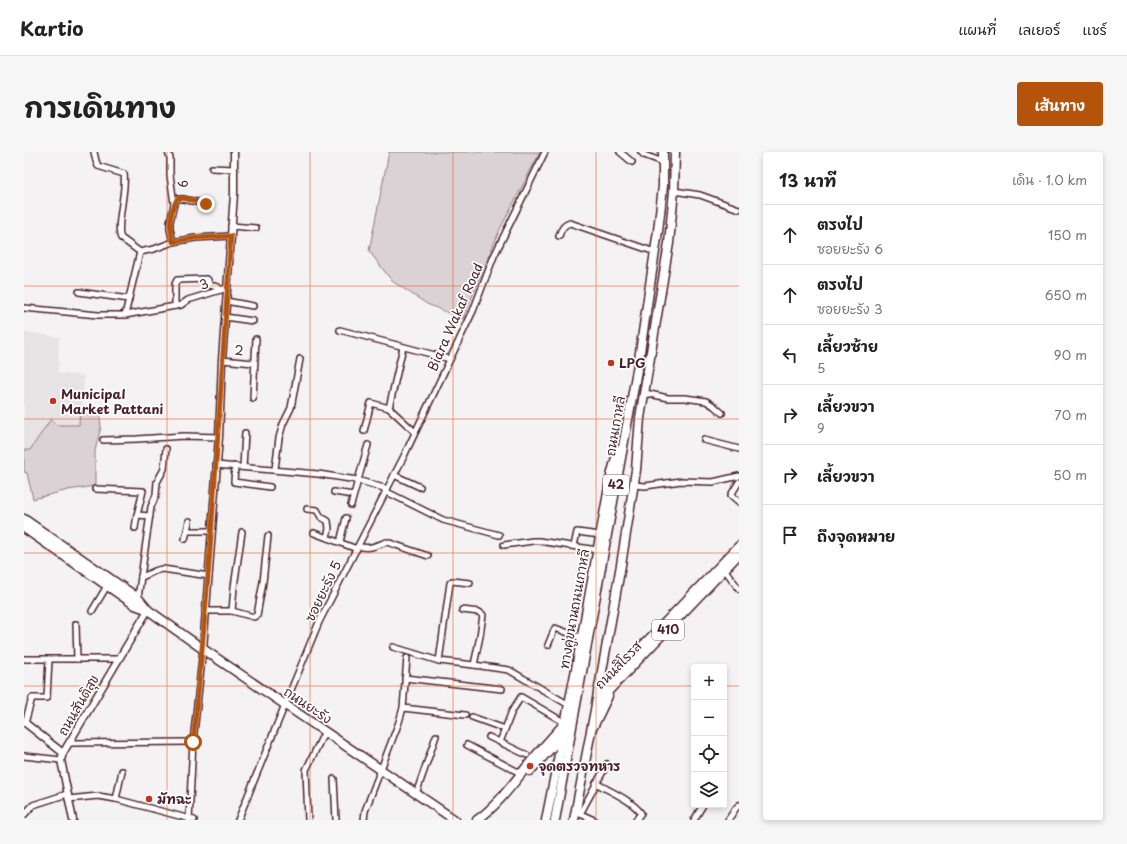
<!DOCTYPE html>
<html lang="th">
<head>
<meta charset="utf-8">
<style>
	:root { --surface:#fff; --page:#f6f6f6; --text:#222; --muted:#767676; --line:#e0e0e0; --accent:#b45309 }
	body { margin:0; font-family:"Playpen Sans","Playpen Sans Thai",sans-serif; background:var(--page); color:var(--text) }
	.controls { position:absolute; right:12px; bottom:12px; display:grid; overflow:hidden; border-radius:4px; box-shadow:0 2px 6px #0003 }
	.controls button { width:36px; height:36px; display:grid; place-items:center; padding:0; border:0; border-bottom:1px solid var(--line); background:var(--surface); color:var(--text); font:20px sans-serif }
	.stop { position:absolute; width:12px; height:12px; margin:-9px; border:3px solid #b45309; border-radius:50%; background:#fff }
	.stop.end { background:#b45309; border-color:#fff; box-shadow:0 1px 4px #0008 }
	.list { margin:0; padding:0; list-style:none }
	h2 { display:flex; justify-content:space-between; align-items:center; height:52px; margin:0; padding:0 16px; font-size:17px }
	h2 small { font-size:13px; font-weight:400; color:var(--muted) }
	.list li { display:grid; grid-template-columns:26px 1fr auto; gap:12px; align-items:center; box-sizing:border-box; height:60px; padding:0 16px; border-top:1px solid var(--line) }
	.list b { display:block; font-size:15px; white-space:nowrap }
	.list p { margin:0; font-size:13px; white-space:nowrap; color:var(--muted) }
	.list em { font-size:13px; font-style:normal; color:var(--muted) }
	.icon { flex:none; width:22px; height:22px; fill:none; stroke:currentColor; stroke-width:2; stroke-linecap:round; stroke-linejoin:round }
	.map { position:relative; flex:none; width:715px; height:668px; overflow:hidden; border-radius:4px }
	header { display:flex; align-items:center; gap:24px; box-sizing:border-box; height:56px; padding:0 20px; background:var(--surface); border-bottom:1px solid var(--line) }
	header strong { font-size:19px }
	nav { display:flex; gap:22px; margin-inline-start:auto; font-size:14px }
	.intro { display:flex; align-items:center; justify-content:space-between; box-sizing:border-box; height:96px; padding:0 24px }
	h1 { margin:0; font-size:28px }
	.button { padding:10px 18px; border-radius:4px; background:var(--accent); color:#fff; font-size:14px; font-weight:700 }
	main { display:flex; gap:24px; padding:0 24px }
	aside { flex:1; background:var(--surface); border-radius:4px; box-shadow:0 2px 6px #0003 }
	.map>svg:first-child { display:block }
</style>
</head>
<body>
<header>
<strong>Kartio</strong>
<nav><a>แผนที่</a><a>เลเยอร์</a><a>แชร์</a></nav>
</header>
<div class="intro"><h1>การเดินทาง</h1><a class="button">เส้นทาง</a></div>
<main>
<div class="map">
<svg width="715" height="668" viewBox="0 0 715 668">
	<rect width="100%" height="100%" fill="#f4f2f2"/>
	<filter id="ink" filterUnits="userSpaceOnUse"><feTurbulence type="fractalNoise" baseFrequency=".025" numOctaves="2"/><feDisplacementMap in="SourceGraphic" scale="8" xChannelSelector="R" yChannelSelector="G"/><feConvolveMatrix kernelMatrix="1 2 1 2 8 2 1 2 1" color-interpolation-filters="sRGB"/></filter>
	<g filter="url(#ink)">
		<path fill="#e7e2e3" d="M0 180 35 185 34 221 60 224 56 275 0 311Z"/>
		<g fill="#dbd2d5" stroke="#927880">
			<path d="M365 0H516L476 77 439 167 403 152 368 129 345 99Z"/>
			<path d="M56 255 75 256 77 275 71 299V334L44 338 9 347 3 321 0 320V298H6L27 267 32 273H55Z"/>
		</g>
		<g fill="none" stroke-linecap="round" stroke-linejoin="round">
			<defs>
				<g id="minor">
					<path d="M70 0 72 9 74 14 100 22C103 37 91 76 97 86L116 100"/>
					<path d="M144 0 146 6V23L150 52 146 70V77L149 90"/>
					<path d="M596 0 608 10"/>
					<path d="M617 0 620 3 639 10"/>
					<path d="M188 16 210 17"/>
					<path d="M650 39 676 43 715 57"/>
					<path d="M150 52 153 47H159L182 52"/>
					<path d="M207 74 232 76"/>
					<path d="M535 84C537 78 539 73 546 71L631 100"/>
					<path d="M116 100 130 97 149 90 171 86 207 84"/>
					<path d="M55 140 105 147"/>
					<path d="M202 149 229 154"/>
					<path d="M151 154V132L153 128 183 127 184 128 185 133 194 135 197 138"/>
					<path d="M0 156 74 163H101L157 153 164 148 203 136"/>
					<path d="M101 163 116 100"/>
					<path d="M201 165 229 169"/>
					<path d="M316 178 426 207"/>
					<path d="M198 208 230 211"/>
					<path d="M621 241 644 246H661L682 249 690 254 698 261"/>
					<path d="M229 246 232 187"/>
					<path d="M365 256 379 195"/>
					<path d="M340 279 347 251 365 256 391 280"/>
					<path d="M79 288 113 287 160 284 195 285"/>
					<path d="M680 288 715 297"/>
					<path d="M192 313 294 322 333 328 363 337"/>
					<path d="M211 314 210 330 246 335"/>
					<path d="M219 315 221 281"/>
					<path d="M251 317 255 286 259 272 267 256 276 207"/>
					<path d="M370 323 396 335"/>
					<path d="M715 330 707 343 715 350"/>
					<path d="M610 333 621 334 657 329 689 330 715 324"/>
					<path d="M71 337 119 339 113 363 111 376"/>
					<path d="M361 339 419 368 475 383"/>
					<path d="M310 340 329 343"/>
					<path d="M327 353 344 293"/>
					<path d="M283 357 293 358 297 365 304 369 305 377 303 385"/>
					<path d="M113 363 126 364"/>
					<path d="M165 369 163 379H187"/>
					<path d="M290 381 333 397"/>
					<path d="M161 387 163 379"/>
					<path d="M316 390 322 366"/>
					<path d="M480 393 509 389H515L573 398"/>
					<path d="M334 394C345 398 353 393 363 390L404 404"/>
					<path d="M550 394 553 380 576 383"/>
					<path d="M701 418 715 437"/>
					<path d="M117 425C125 423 131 417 139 417L185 424"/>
					<path d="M114 446 127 355 132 343 133 330 140 317 142 297"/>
					<path d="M438 458 455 460 459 463 456 484 450 513"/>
					<path d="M68 459 83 434"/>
					<path d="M181 459H208L230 465 233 463 239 430 244 384"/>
					<path d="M208 459 210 435 218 380"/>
					<path d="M52 472 53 507"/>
					<path d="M524 493 531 476 558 486"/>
					<path d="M369 495 415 509 450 513 485 518 545 553"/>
					<path d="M0 507H94"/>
					<path d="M415 509 426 431 428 429 446 431"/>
					<path d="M381 526 478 537"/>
					<path d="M379 556 441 563"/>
					<path d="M448 565 481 577"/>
					<path d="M1 571 8 546H23L25 507"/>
					<path d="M465 585 503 603"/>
					<path d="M476 590 488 559 497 545 538 569"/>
					<path d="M46 591 169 590"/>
					<path d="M443 593 498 622"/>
					<path d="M0 604 37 608"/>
					<path d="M310 627 312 668"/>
					<path d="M572 631C587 640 606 647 617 661L612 668"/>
					<path d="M392 642 412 584"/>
					<path d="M44 647 74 644 92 647 170 668"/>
					<path d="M92 647 98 619"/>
					<path d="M554 661 570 668"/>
					<path d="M556 662 583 612"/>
					<path d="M0 663 9 653 43 642"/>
					<path d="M165 668 169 590 179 497"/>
					<path d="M214 668 267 538 295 470 380 304 449 159 470 104 521 0"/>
					<path d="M284 668 282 618 301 579"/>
					<path d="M340 668 341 659 375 570 379 556 383 506"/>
					<path d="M670 668 679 653"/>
					<path d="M704 668 712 656 715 653"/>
				</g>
				<g id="tertiary">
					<path d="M179 497 195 285 198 208 210 42V0"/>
					<path d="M0 570 39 601"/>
					<path d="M49 668 37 608 39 601 124 458"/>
				</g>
				<g id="primary">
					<path d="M0 367 114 446 124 458 179 497 431 668"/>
					<path d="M0 376 111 453 122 457"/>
					<path d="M574 540 715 394"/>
					<path d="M572 552 715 402"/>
					<path d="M569 575 584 544"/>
					<path d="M506 619 539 583"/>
					<path d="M453 668C476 652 495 623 514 601 523 591 532 581 541 571"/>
				</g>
				<g id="trunk">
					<path d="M522 668 552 517 587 324 594 298"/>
					<path d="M531 668 615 207 634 79 639 34V0"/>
					<path d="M550 668 571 558 597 413 612 318 616 266 645 91 650 39 651 0"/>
				</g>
			</defs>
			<use href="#minor" stroke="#4a1f2b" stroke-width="8"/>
			<use href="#tertiary" stroke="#4a1f2b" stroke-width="9"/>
			<use href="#primary" stroke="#4a1f2b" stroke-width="11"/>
			<use href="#trunk" stroke="#4a1f2b" stroke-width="11"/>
			<use href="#minor" stroke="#fff" stroke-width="5"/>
			<use href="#tertiary" stroke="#fff" stroke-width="6"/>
			<use href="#primary" stroke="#fff" stroke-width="8"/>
			<use href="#trunk" stroke="#fff" stroke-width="8"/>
		</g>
	</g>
	<g fill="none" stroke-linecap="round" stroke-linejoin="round" filter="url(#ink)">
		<path stroke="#b45309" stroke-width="5" d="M169 590C187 422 195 253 207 84L171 86 149 90C145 73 145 63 153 47L159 46 182 52"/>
	</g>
	<path fill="none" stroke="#e8590c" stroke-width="1" stroke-opacity="0.55" d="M143 0V668M286 0V668M429 0V668M572 0V668M0 134H715M0 267H715M0 401H715M0 534H670M700 534H715"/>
	<g fill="#c8321e" stroke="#fff" stroke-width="1.5">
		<circle cx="587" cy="211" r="4"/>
		<circle cx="29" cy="249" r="4"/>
		<circle cx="506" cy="614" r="4"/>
		<circle cx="125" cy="647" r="4"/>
	</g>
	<g text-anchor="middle" stroke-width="3.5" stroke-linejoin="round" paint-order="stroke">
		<g fill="#fff" stroke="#80626b" stroke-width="1">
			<rect x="579" y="323" width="26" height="20" rx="3"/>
			<rect x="628" y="468" width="32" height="20" rx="3"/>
		</g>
		<g font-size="12" font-weight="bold" fill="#4a1f2b">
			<text x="592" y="337">42</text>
			<text x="644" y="482">410</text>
		</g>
		<g font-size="13" fill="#4a1f2b" stroke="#fff">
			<text transform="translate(159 32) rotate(83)" y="5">9</text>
			<text transform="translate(180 132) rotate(-17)" y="5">3</text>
			<text transform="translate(431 165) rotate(-66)" y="5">Biara Wakaf Road</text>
			<text transform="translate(215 198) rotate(6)" y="5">2</text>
			<text transform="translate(591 274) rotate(-80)" y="5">ถนนเกาหลี</text>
			<text transform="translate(299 439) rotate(-64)" y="5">ซอยยะรัง 5</text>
			<text transform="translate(550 457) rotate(-80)" y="5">ทางคู่ขนานถนนเกาหลี</text>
			<text transform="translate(594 513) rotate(-46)" y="5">ถนนสิโรรส</text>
			<text transform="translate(54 553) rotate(-60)" y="5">ถนนสันติสุข</text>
			<text transform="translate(284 553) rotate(34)" y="5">ถนนยะรัง</text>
		</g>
		<g font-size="13" font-weight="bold" fill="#4a1f2b" stroke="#fff" text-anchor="start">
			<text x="595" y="216">LPG</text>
			<text x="37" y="247">Municipal<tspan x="37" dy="15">Market Pattani</tspan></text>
			<text x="514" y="619">จุดตรวจทหาร</text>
			<text x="133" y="652">มัทฉะ</text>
		</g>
	</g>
</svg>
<div class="controls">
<button>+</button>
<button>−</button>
<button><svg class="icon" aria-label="locate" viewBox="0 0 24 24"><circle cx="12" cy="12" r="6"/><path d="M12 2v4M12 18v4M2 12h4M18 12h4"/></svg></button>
<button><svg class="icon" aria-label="layers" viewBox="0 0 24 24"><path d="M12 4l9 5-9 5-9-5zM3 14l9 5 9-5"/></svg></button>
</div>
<div class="stop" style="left:169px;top:590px"></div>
<div class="stop end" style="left:182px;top:52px"></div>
</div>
<aside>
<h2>13 นาที<small>เดิน · 1.0 km</small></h2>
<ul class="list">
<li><svg class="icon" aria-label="ahead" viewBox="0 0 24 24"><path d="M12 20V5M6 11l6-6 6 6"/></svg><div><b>ตรงไป</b><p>ซอยยะรัง 6</p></div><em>150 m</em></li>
<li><svg class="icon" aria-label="ahead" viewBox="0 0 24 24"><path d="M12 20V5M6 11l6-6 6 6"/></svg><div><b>ตรงไป</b><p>ซอยยะรัง 3</p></div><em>650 m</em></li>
<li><svg class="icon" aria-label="left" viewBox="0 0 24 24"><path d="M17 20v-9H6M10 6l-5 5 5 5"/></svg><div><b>เลี้ยวซ้าย</b><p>5</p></div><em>90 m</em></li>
<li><svg class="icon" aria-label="right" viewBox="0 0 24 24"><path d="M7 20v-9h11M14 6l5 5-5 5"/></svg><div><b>เลี้ยวขวา</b><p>9</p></div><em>70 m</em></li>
<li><svg class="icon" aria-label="right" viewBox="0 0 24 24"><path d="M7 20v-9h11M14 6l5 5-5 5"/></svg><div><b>เลี้ยวขวา</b></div><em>50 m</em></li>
<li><svg class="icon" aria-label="arrive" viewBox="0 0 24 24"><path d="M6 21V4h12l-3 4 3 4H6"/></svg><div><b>ถึงจุดหมาย</b></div></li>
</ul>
</aside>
</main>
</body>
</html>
